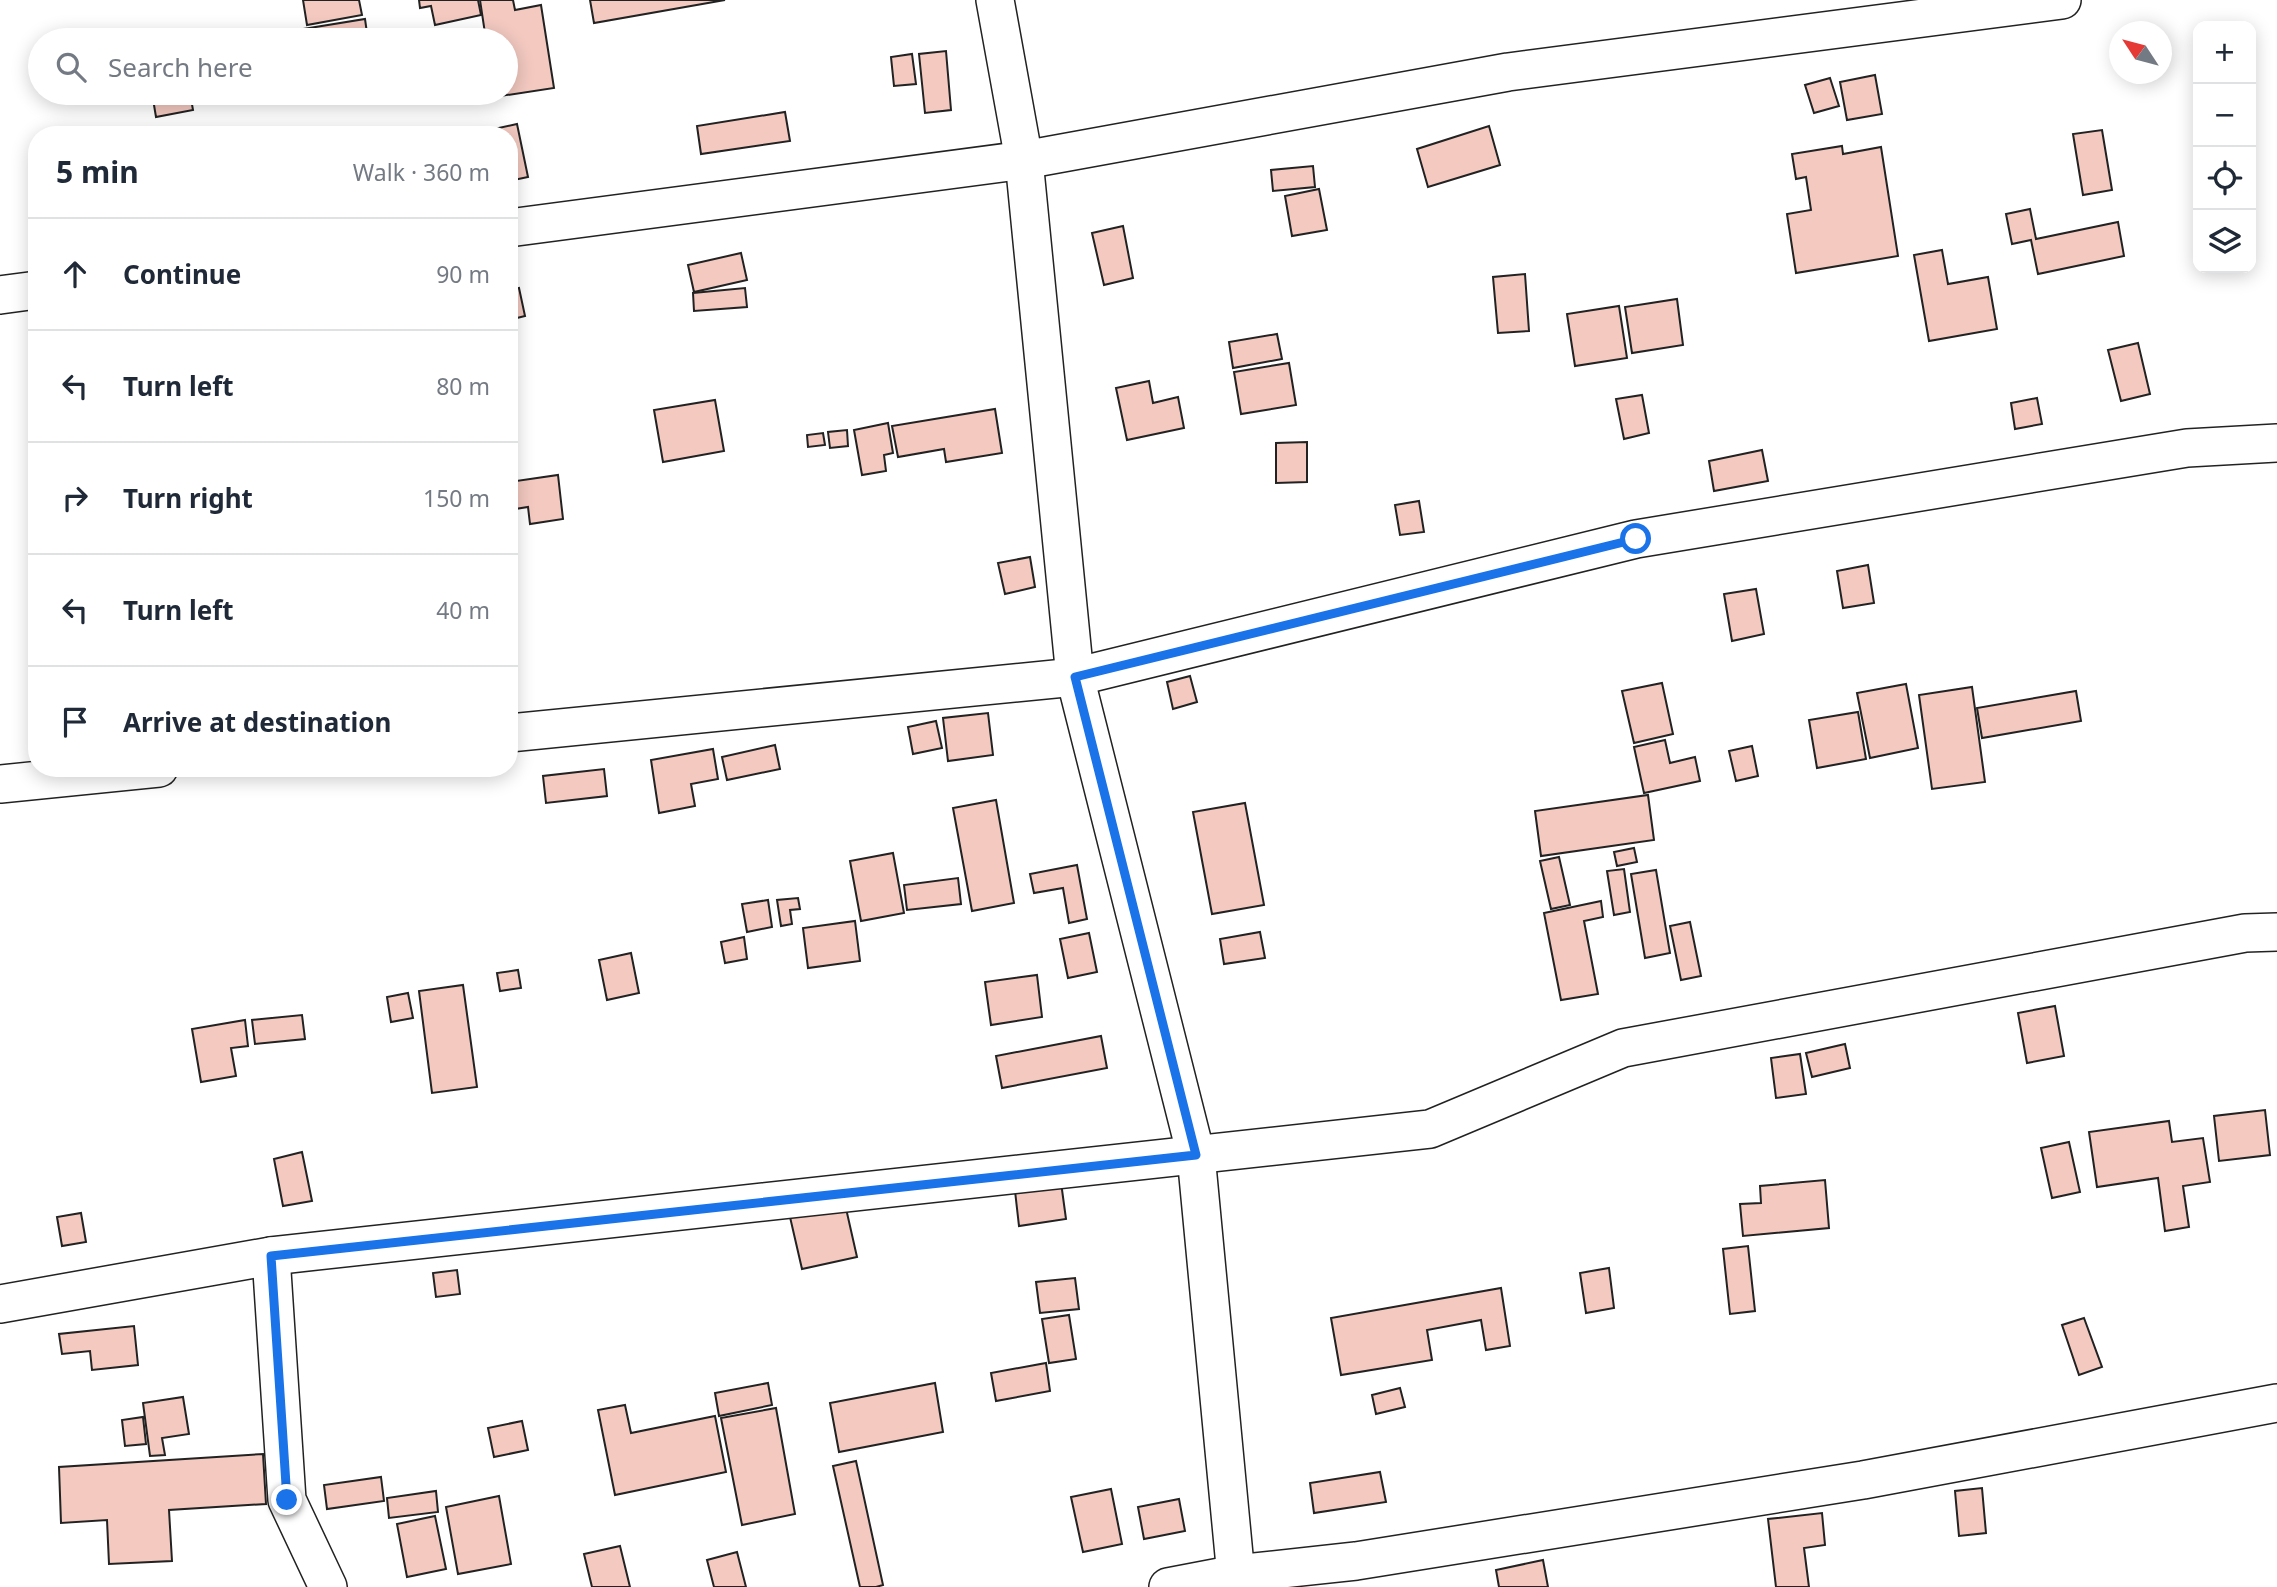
<!DOCTYPE html>
<html lang="en">
<head>
<meta charset="utf-8">
<style>
	:root { --surface:#fff; --page:#f6f6f7; --text:#1f2937; --muted:#747a83; --line:#e0e1e3 }
	body { margin:0; font-family:"Noto Sans",sans-serif; background:var(--page); color:var(--text) }
	.controls { position:absolute; right:21px; top:21px; display:grid; overflow:hidden; border-radius:14px; box-shadow:0 4px 18px #0003 }
	.controls button { width:63px; height:63px; display:grid; place-items:center; padding:0; border:0; border-bottom:2px solid var(--line); background:var(--surface); color:var(--text); font:35px sans-serif }
	.compass { position:absolute; left:2109px; top:21px; width:63px; height:63px; border-radius:50%; background:var(--surface); box-shadow:0 4px 18px #0003; rotate:306deg }
	.stop { position:absolute; width:21px; height:21px; margin:-16px; border:5px solid #1a73e8; border-radius:50%; background:#fff }
	.stop.end { background:#1a73e8; border-color:#fff; box-shadow:0 2px 7px #0008 }
	.list { margin:0; padding:0; list-style:none }
	h2 { display:flex; justify-content:space-between; align-items:center; height:91px; margin:0; padding:0 28px; font-size:30px }
	h2 small { font-size:23px; font-weight:400; color:var(--muted) }
	.list li { display:grid; grid-template-columns:46px 1fr auto; gap:21px; align-items:center; box-sizing:border-box; height:112px; padding:0 28px; border-top:2px solid var(--line) }
	.list b { display:block; font-size:26px; white-space:nowrap }
	.list em { font-size:23px; font-style:normal; color:var(--muted) }
	.icon { flex:none; width:38px; height:38px; fill:none; stroke:currentColor; stroke-width:2; stroke-linecap:round; stroke-linejoin:round }
	.map { position:relative; flex:none; width:2277px; height:1587px; overflow:hidden }
	.search { position:absolute; background:var(--surface); box-shadow:0 4px 18px #0003; left:28px; top:28px; width:490px; height:77px; display:flex; align-items:center; gap:18px; box-sizing:border-box; padding:0 24px; border-radius:38px; color:var(--muted); font-size:26px }
	.panel { position:absolute; background:var(--surface); box-shadow:0 4px 18px #0003; left:28px; top:126px; width:490px; height:651px; border-radius:28px }
	.map>svg:first-child { display:block }
</style>
</head>
<body>
<div class="map">
<svg width="2277" height="1587" viewBox="0 0 2277 1587">
	<rect width="100%" height="100%" fill="#fff"/>
	<g fill="#f3c9c0" stroke="#222" stroke-width="2">
		<path d="M303 0H359L362 15 307 25Z"/>
		<path d="M419 0H478L481 15 435 25 431 6 420 8Z"/>
		<path d="M480 0H513L515 10 541 5 554 88 494 97 493 93H506V40H486Z"/>
		<path d="M590 0H725L594 23Z"/>
		<path d="M365 19 368 40H255L254 37Z"/>
		<path d="M946 51 951 110 925 113 919 54Z"/>
		<path d="M912 54 916 84 894 86 891 57Z"/>
		<path d="M1875 75 1882 114 1847 120 1840 82Z"/>
		<path d="M1830 78 1839 106 1814 113 1805 85Z"/>
		<path d="M152 93H190L193 110 156 117Z"/>
		<path d="M785 112 790 141 701 154 697 126Z"/>
		<path d="M517 124 528 177 509 181V135H495L494 129Z"/>
		<path d="M1489 126 1500 165 1428 187 1417 149Z"/>
		<path d="M2102 130 2112 190 2083 195 2073 134Z"/>
		<path d="M1842 146 1843 154 1881 147 1898 256 1796 273 1787 214 1811 210 1806 177 1796 179 1792 154Z"/>
		<path d="M1313 166 1315 187 1273 191 1271 170Z"/>
		<path d="M1319 189 1327 230 1292 236 1285 196Z"/>
		<path d="M2030 209 2036 239 2118 222 2124 256 2038 274 2031 240 2012 244 2006 214Z"/>
		<path d="M1123 226 1133 278 1104 285 1092 233Z"/>
		<path d="M1942 250 1948 284 1988 277 1997 329 1929 341 1914 255Z"/>
		<path d="M741 253 747 280 694 292 688 265Z"/>
		<path d="M1525 274 1529 331 1498 333 1493 277Z"/>
		<path d="M519 288 525 316 509 320V290Z"/>
		<path d="M745 288 747 307 694 311 693 293Z"/>
		<path d="M1677 299 1683 345 1632 353 1625 307Z"/>
		<path d="M1619 306 1627 358 1575 366 1567 314Z"/>
		<path d="M1277 334 1282 359 1233 368 1229 342Z"/>
		<path d="M2138 343 2150 394 2121 401 2108 350Z"/>
		<path d="M1289 363 1296 405 1241 414 1234 372Z"/>
		<path d="M1149 381 1153 403 1178 397 1184 428 1127 440 1116 388Z"/>
		<path d="M1642 395 1649 433 1624 439 1616 399Z"/>
		<path d="M2037 398 2042 424 2015 429 2011 403Z"/>
		<path d="M715 400 724 451 663 462 654 410Z"/>
		<path d="M995 409 1002 453 946 462 944 449 898 457 892 426Z"/>
		<path d="M888 423 893 453 884 455 886 471 862 475 854 430Z"/>
		<path d="M847 430 848 446 830 448 828 432Z"/>
		<path d="M823 433 825 445 808 447 807 435Z"/>
		<path d="M1307 442V482L1276 483V443Z"/>
		<path d="M1762 450 1768 481 1714 491 1709 461Z"/>
		<path d="M558 475 563 519 530 524 528 507 509 510V482Z"/>
		<path d="M1419 501 1424 532 1400 535 1395 505Z"/>
		<path d="M1030 557 1035 587 1005 594 998 563Z"/>
		<path d="M1868 565 1874 603 1843 608 1837 571Z"/>
		<path d="M1756 589 1764 634 1732 641 1724 594Z"/>
		<path d="M1190 676 1197 702 1173 709 1167 682Z"/>
		<path d="M1662 683 1673 734 1634 743 1622 691Z"/>
		<path d="M1906 684 1918 748 1870 758 1857 693Z"/>
		<path d="M1972 687 1985 782 1932 789 1919 695Z"/>
		<path d="M2076 691 2081 721 1982 738 1977 708Z"/>
		<path d="M1858 712 1866 759 1817 768 1809 720Z"/>
		<path d="M988 713 993 755 948 761 943 718Z"/>
		<path d="M936 721 942 748 913 754 908 727Z"/>
		<path d="M1665 740 1670 763 1695 757 1700 781 1644 793 1634 747Z"/>
		<path d="M775 745 780 769 727 780 722 757Z"/>
		<path d="M1752 746 1758 776 1736 781 1729 751Z"/>
		<path d="M713 749 718 779 691 784 695 806 659 813 651 760Z"/>
		<path d="M604 769 607 796 546 803 543 776Z"/>
		<path d="M1648 795 1654 840 1541 856 1535 811Z"/>
		<path d="M996 800 1014 903 972 911 953 808Z"/>
		<path d="M1245 803 1264 905 1212 914 1193 812Z"/>
		<path d="M1634 848 1637 862 1617 866 1614 852Z"/>
		<path d="M893 853 904 913 861 921 850 861Z"/>
		<path d="M1559 857 1570 905 1551 909 1540 861Z"/>
		<path d="M1077 865 1087 919 1069 923 1063 888 1034 893 1030 874Z"/>
		<path d="M1624 869 1630 912 1614 915 1607 871Z"/>
		<path d="M1656 870 1670 953 1645 958 1631 874Z"/>
		<path d="M958 878 961 904 907 910 904 885Z"/>
		<path d="M798 898 800 909 790 910 792 924 781 926 777 900Z"/>
		<path d="M768 900 772 927 747 932 742 904Z"/>
		<path d="M1601 901 1603 917 1584 921 1598 994 1561 1000 1544 913Z"/>
		<path d="M855 921 860 961 808 968 803 928Z"/>
		<path d="M1690 922 1701 976 1681 980 1670 926Z"/>
		<path d="M1260 932 1265 958 1224 964 1220 939Z"/>
		<path d="M1089 933 1097 972 1068 978 1060 939Z"/>
		<path d="M744 937 747 959 725 963 721 942Z"/>
		<path d="M631 953 639 993 607 1000 599 960Z"/>
		<path d="M518 970 521 988 500 991 497 973Z"/>
		<path d="M1037 975 1042 1017 991 1025 985 982Z"/>
		<path d="M463 985 477 1087 432 1093 419 991Z"/>
		<path d="M408 993 413 1018 391 1022 387 997Z"/>
		<path d="M2055 1006 2064 1056 2027 1063 2018 1013Z"/>
		<path d="M302 1015 305 1039 255 1044 252 1020Z"/>
		<path d="M245 1020 248 1046 231 1048 236 1076 201 1082 192 1029Z"/>
		<path d="M1101 1036 1107 1068 1002 1088 996 1056Z"/>
		<path d="M1845 1044 1850 1068 1812 1077 1806 1053Z"/>
		<path d="M1800 1054 1806 1094 1776 1098 1771 1058Z"/>
		<path d="M2265 1110 2270 1155 2219 1161 2214 1116Z"/>
		<path d="M2169 1121 2172 1142 2203 1138 2210 1182 2183 1186 2189 1227 2165 1231 2158 1178 2097 1187 2089 1132Z"/>
		<path d="M2069 1142 2080 1192 2052 1198 2041 1148Z"/>
		<path d="M302 1152 312 1201 283 1206 274 1159Z"/>
		<path d="M1060 1175 1066 1219 1019 1226 1014 1182Z"/>
		<path d="M1825 1180 1829 1228 1743 1236 1740 1204 1761 1203 1760 1186Z"/>
		<path d="M845 1204 857 1257 802 1269 790 1217Z"/>
		<path d="M81 1213 86 1242 62 1246 57 1217Z"/>
		<path d="M1748 1246 1755 1311 1730 1314 1723 1249Z"/>
		<path d="M1609 1268 1614 1308 1586 1313 1580 1273Z"/>
		<path d="M457 1270 460 1294 436 1297 433 1273Z"/>
		<path d="M1075 1278 1079 1309 1040 1313 1036 1282Z"/>
		<path d="M1501 1288 1510 1346 1486 1350 1481 1320 1427 1330 1432 1360 1341 1375 1331 1318Z"/>
		<path d="M1069 1315 1076 1359 1049 1363 1042 1319Z"/>
		<path d="M2084 1318 2102 1367 2079 1375 2062 1325Z"/>
		<path d="M134 1326 138 1365 92 1370 90 1351 62 1354 59 1334Z"/>
		<path d="M1046 1363 1050 1391 996 1401 991 1373Z"/>
		<path d="M768 1383 772 1405 719 1416 715 1393Z"/>
		<path d="M935 1383 943 1432 839 1452 830 1403Z"/>
		<path d="M1400 1388 1405 1407 1376 1414 1372 1395Z"/>
		<path d="M183 1397 189 1434 162 1438 165 1455 150 1456 143 1403Z"/>
		<path d="M625 1405 631 1433 715 1416 726 1472 615 1495 598 1410Z"/>
		<path d="M776 1408 795 1514 742 1525 721 1418Z"/>
		<path d="M143 1417 146 1444 125 1446 122 1420Z"/>
		<path d="M522 1421 528 1450 494 1457 488 1428Z"/>
		<path d="M263 1454 266 1504 169 1510 172 1561 109 1564 107 1520 61 1523 59 1467Z"/>
		<path d="M856 1461 883 1585 876 1587H860L833 1466Z"/>
		<path d="M1380 1472 1386 1502 1314 1513 1310 1483Z"/>
		<path d="M381 1477 384 1501 327 1509 324 1485Z"/>
		<path d="M1982 1488 1986 1533 1959 1536 1955 1491Z"/>
		<path d="M1111 1489 1122 1544 1083 1552 1071 1497Z"/>
		<path d="M436 1491 438 1512 389 1518 387 1498Z"/>
		<path d="M499 1496 511 1564 458 1574 446 1507Z"/>
		<path d="M1179 1499 1185 1531 1144 1539 1138 1507Z"/>
		<path d="M1822 1513 1825 1545 1804 1548 1809 1587H1776L1768 1519Z"/>
		<path d="M435 1516 446 1569 407 1577 397 1524Z"/>
		<path d="M620 1546 630 1587H592L584 1554Z"/>
		<path d="M737 1552 746 1587H714L707 1560Z"/>
		<path d="M1543 1560 1548 1587H1499L1496 1570Z"/>
	</g>
	<g fill="none" stroke-linecap="round" stroke-linejoin="round">
		<defs>
			<g id="street">
				<path d="M995 0 1024 160 1075 677 1196 1155 1237 1587"/>
				<path d="M509 228 1024 160 1508 72 2062 0"/>
				<path d="M0 295 37 290"/>
				<path d="M509 733 1075 677 1636 539 2187 448 2277 443"/>
				<path d="M0 784 159 768"/>
				<path d="M271 1256 287 1500 328 1587"/>
				<path d="M0 1304 271 1256 1430 1129 1623 1048 2245 933 2277 932"/>
				<path d="M1168 1587 1236 1574 1356 1561 1863 1480 2277 1403"/>
			</g>
		</defs>
		<use href="#street" stroke="#222" stroke-width="40"/>
		<use href="#street" stroke="#fff" stroke-width="37"/>
	</g>
	<g fill="none" stroke-linecap="round" stroke-linejoin="round">
		<path stroke="#1a73e8" stroke-width="9" d="M287 1500 271 1256 1196 1155 1075 677 1636 539"/>
	</g>
</svg>
<div class="controls">
<button>+</button>
<button>−</button>
<button><svg class="icon" aria-label="locate" viewBox="0 0 24 24"><circle cx="12" cy="12" r="6"/><path d="M12 2v4M12 18v4M2 12h4M18 12h4"/></svg></button>
<button><svg class="icon" aria-label="layers" viewBox="0 0 24 24"><path d="M12 4l9 5-9 5-9-5zM3 14l9 5 9-5"/></svg></button>
</div>
<svg class="compass" viewBox="-18 -18 36 36"><path d="M0-13l5 13h-10z" fill="#e53935"/><path d="M0 13l5-13h-10z" fill="#747a83"/></svg>
<div class="stop" style="left:1636px;top:539px"></div>
<div class="stop end" style="left:287px;top:1500px"></div>
<div class="search"><svg class="icon" aria-label="search" viewBox="0 0 24 24"><circle cx="10" cy="10" r="6"/><path d="M15 15l6 6"/></svg>Search here</div>
<section class="panel">
<h2>5 min<small>Walk · 360 m</small></h2>
<ul class="list">
<li><svg class="icon" aria-label="ahead" viewBox="0 0 24 24"><path d="M12 20V5M6 11l6-6 6 6"/></svg><div><b>Continue</b></div><em>90 m</em></li>
<li><svg class="icon" aria-label="left" viewBox="0 0 24 24"><path d="M17 20v-9H6M10 6l-5 5 5 5"/></svg><div><b>Turn left</b></div><em>80 m</em></li>
<li><svg class="icon" aria-label="right" viewBox="0 0 24 24"><path d="M7 20v-9h11M14 6l5 5-5 5"/></svg><div><b>Turn right</b></div><em>150 m</em></li>
<li><svg class="icon" aria-label="left" viewBox="0 0 24 24"><path d="M17 20v-9H6M10 6l-5 5 5 5"/></svg><div><b>Turn left</b></div><em>40 m</em></li>
<li><svg class="icon" aria-label="arrive" viewBox="0 0 24 24"><path d="M6 21V4h12l-3 4 3 4H6"/></svg><div><b>Arrive at destination</b></div></li>
</ul>
</section>
</div>
</body>
</html>
